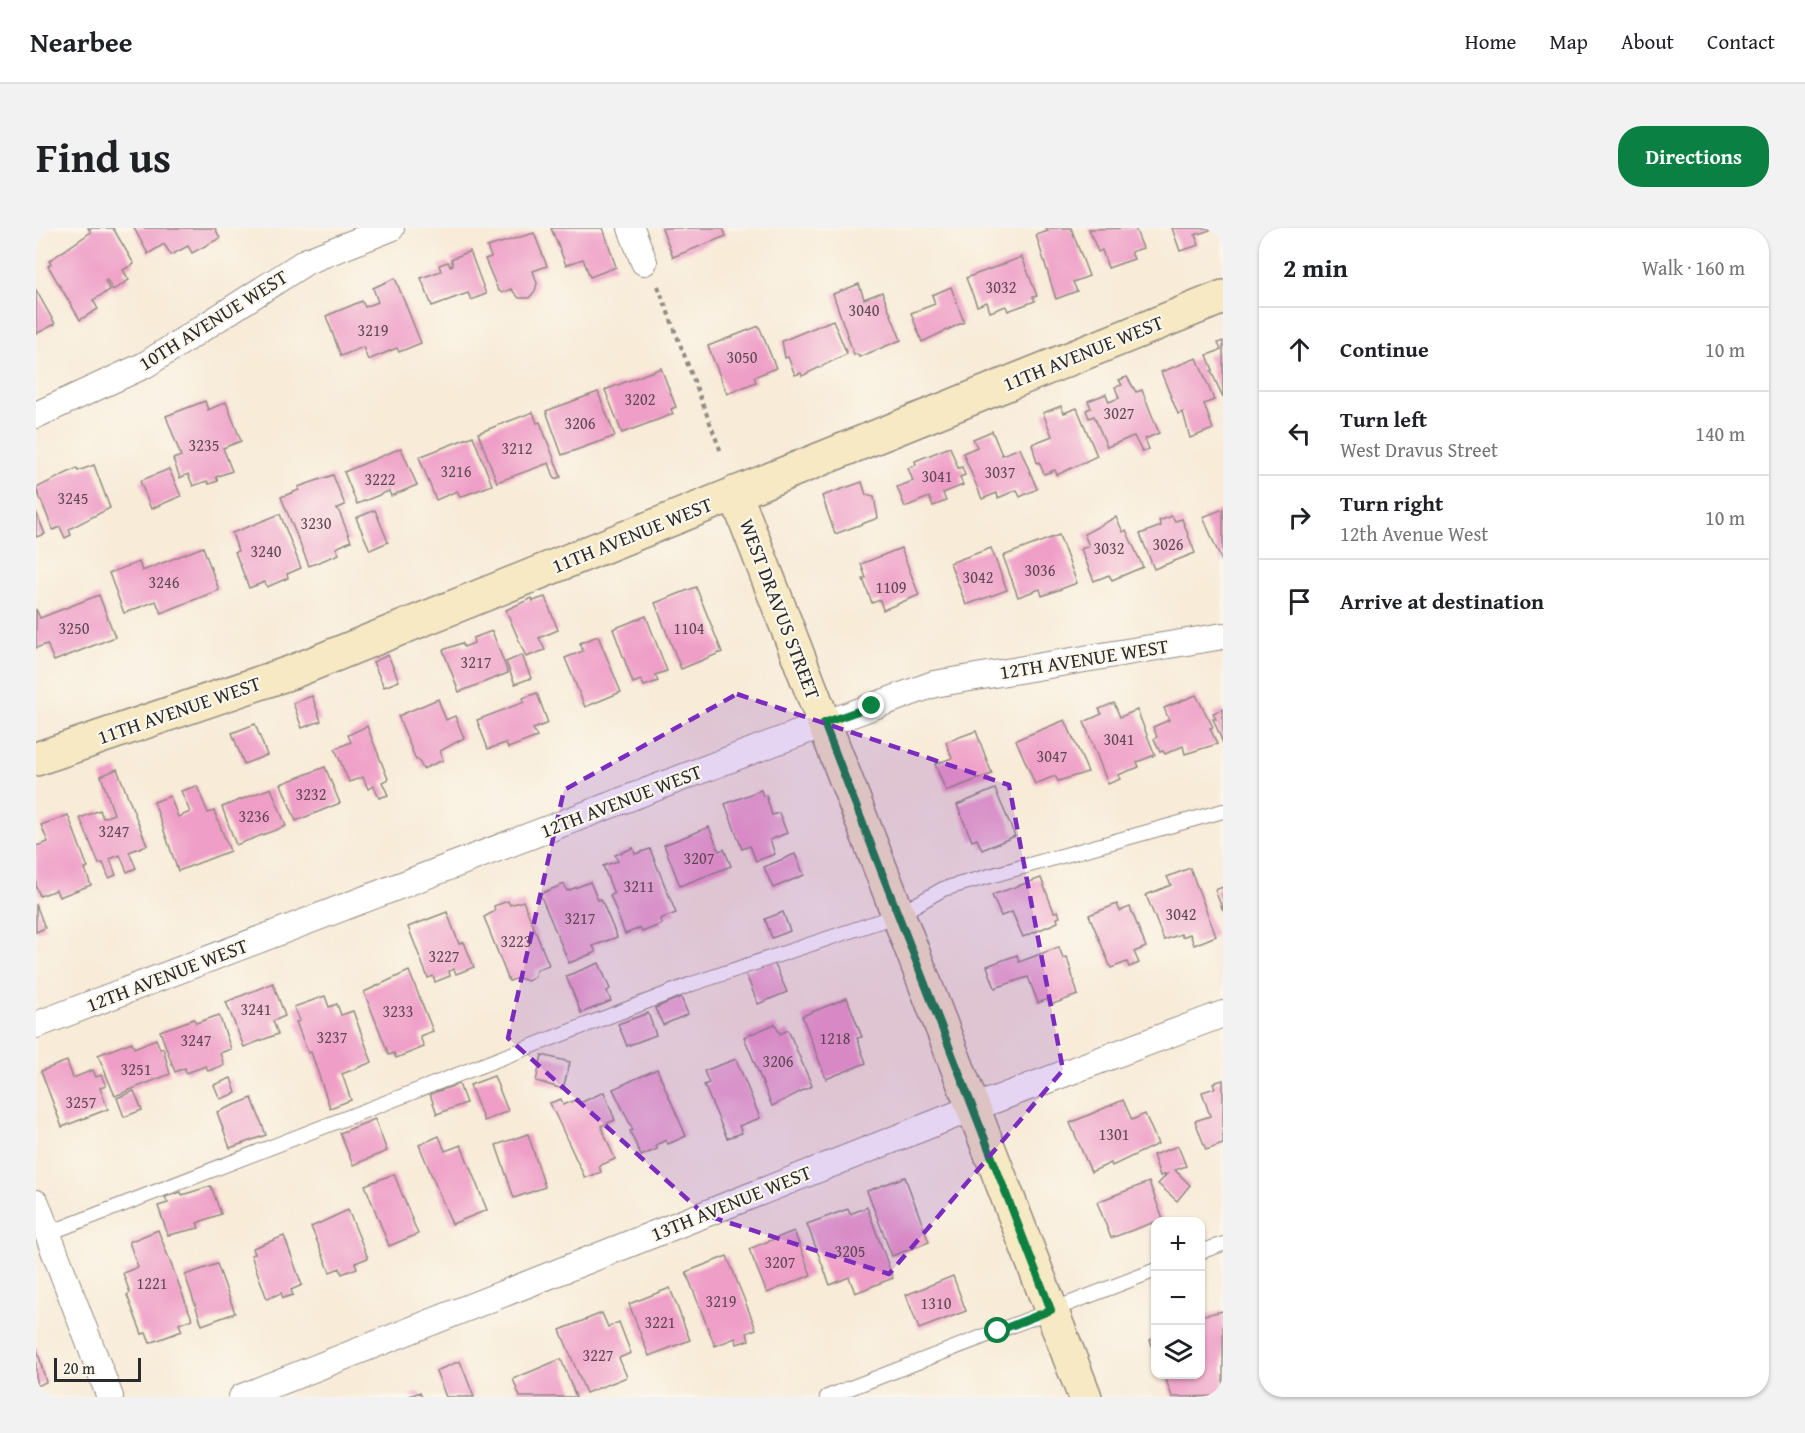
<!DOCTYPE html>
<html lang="en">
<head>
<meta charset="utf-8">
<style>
	:root { --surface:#fff; --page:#f2f2f2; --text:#202124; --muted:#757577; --line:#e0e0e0; --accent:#0b8043 }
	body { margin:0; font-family:"Gentium Book Plus",serif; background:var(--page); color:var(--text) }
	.controls { position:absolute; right:18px; bottom:18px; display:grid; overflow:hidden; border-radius:12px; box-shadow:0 2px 4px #0004 }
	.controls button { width:54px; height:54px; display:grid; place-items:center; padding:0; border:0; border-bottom:2px solid var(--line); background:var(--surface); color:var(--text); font:30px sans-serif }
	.scale { position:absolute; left:18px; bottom:15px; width:87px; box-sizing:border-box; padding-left:6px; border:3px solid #2b2b2b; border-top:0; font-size:16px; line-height:21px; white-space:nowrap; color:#2b2b2b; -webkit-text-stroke:4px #fbf7ec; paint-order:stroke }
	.stop { position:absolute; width:18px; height:18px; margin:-14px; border:4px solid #0b8043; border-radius:50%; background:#fff }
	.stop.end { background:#0b8043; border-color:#fff; box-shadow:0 2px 6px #0008 }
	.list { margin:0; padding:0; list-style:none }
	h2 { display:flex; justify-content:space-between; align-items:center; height:78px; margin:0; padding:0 24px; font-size:26px }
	h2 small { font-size:20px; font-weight:400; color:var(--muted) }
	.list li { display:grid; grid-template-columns:39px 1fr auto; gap:18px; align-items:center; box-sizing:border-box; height:84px; padding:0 24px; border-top:2px solid var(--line) }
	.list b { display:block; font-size:22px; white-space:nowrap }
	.list p { margin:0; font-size:20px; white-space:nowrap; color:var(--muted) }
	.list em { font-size:20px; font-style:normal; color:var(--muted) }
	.icon { flex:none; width:33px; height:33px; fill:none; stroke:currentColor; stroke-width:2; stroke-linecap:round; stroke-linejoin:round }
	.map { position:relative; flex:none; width:1187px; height:1169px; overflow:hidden; border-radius:24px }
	header { display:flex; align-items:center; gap:36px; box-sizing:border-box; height:84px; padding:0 30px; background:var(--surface); border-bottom:2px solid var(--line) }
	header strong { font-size:28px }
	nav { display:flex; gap:33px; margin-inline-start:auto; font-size:21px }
	.intro { display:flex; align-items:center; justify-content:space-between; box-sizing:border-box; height:144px; padding:0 36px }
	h1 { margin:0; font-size:42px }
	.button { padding:15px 27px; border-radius:24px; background:var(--accent); color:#fff; font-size:21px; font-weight:700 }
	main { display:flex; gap:36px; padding:0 36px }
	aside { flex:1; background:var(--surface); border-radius:24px; box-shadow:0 2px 4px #0004 }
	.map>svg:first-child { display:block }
</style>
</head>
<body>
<header>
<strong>Nearbee</strong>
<nav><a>Home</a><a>Map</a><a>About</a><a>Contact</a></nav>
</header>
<div class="intro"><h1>Find us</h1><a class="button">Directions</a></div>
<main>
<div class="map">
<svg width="1187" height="1169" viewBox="0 0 1187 1169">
	<rect width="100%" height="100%" fill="#fbf7ec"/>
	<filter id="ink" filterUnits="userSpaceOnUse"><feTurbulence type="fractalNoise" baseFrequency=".0167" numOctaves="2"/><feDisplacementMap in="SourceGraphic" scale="12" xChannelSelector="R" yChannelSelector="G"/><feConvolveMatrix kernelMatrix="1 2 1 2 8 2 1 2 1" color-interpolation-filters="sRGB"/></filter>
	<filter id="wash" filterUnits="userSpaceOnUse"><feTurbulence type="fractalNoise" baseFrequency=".008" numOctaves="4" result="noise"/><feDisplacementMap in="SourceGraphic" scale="24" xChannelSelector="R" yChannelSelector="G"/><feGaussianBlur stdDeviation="1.35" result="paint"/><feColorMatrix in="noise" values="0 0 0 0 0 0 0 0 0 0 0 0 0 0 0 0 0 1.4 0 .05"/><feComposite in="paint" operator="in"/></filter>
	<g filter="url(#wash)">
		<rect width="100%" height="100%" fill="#f8ebd8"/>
		<g id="blocks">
			<g fill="#ef9fc7">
				<path d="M52 0H77L98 36 87 42 93 52 77 62 71 52 69 53 74 62 57 72 62 81 44 92 12 38 15 36 13 33 55 4Z"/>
				<path d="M98 0H179L184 10 156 25 152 18 135 27 128 16 112 26Z"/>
				<path d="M515 0H567L580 39 554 49 547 31 530 37Z"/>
				<path d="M626 0H687L690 8 637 29Z"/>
				<path d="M1010 0H1035L1053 48 1037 54 1041 63 1020 71 1000 7 1012 3Z"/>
				<path d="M1099 0 1107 20 1095 24 1098 31 1072 40 1066 22 1062 24 1053 1Z"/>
				<path d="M1136 0H1174V2L1159 7 1163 17 1144 23Z"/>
				<path d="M498 5 511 38 497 43 501 55 499 63 493 70H483L475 61 466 65 462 62 449 31 455 29 451 19Z"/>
				<path d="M434 23 450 66 435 72 432 65 396 78 385 50 405 43 403 37 412 34 414 38 417 37 415 31Z"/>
				<path d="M986 29 1001 68 997 69 999 73 972 83 970 78 954 84 951 74 941 78 930 50Z"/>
				<path d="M359 50 385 115 363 124 361 120 332 132 327 119 305 128 290 88 326 73 329 79 342 74 337 60Z"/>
				<path d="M823 56 828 71 846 64 865 112 823 129 821 126 818 127 797 66Z"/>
				<path d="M915 59 928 94 886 114 875 85 899 76 896 67Z"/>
				<path d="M0 62 19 96 0 106Z"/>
				<path d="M797 92 811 126 766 148 765 145 759 147 752 129 749 130 746 113Z"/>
				<path d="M723 98 740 140 718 149 720 154 691 166 672 118Z"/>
				<path d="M1187 113V169L1175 143 1177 142 1171 127 1185 122 1182 115Z"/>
				<path d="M1161 130 1178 172 1168 176 1177 201 1154 210 1147 184 1142 186 1125 144Z"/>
				<path d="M625 140 640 179 635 181 637 186 586 205 569 162Z"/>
				<path d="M1091 149 1100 164 1106 162 1123 205 1109 211 1113 221 1106 224 1098 208 1071 219 1058 188 1053 190 1050 182 1055 180 1052 173 1070 166 1073 174 1083 170 1079 159 1086 157 1083 152Z"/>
				<path d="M562 164 579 208 526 227 510 183Z"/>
				<path d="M169 173 172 182 190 174 205 213 187 220 196 243 180 249 182 253 173 256 171 253 157 258 152 246 144 250 137 231 145 228 130 188Z"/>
				<path d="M1025 178 1028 185 1041 180 1061 228 1021 247 1019 242 1008 246 1003 234 1001 235 996 216 1016 208 1007 185Z"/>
				<path d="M497 184 501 195 504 194 525 249 519 251 513 235 461 254 442 205Z"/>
				<path d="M956 203 966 227 984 220 1001 261 984 269 981 262 962 270 961 265 946 271 927 225 941 219 937 211Z"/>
				<path d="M437 208 456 257 424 269 421 263 400 272 383 229Z"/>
				<path d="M914 219 922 240 926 239 929 247 924 249 927 257 907 265 910 273 897 278 893 269 869 279 861 259 877 253 872 240 880 237 879 233Z"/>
				<path d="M365 220 381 257 355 268 353 263 321 276 308 244Z"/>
				<path d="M58 237 74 280 33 301 35 307 29 310 24 299 17 302 0 260 41 240 42 243Z"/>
				<path d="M133 241 145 268 115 281 104 253Z"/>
				<path d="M297 247 309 277 300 281 303 283 315 313 300 320 303 326 273 338 245 269 263 262 262 259Z"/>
				<path d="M826 254 830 267 838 269 842 290 799 306 786 268Z"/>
				<path d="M1187 281V336L1167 289Z"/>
				<path d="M339 282 352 314 334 322 320 290Z"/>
				<path d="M0 284 9 306 0 309Z"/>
				<path d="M244 286 265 340 251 346 252 350 231 359 229 354 213 360 199 324 202 323 196 305Z"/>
				<path d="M1136 288 1139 293 1146 291 1159 325 1118 341 1104 306 1125 298 1123 293Z"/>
				<path d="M1080 289 1087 304 1090 302 1107 339 1076 352 1073 347 1058 353 1045 321 1053 318 1048 306Z"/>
				<path d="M1023 307 1041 355 1006 368 1004 361 982 369 967 328Z"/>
				<path d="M167 319 183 362 125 385 120 373 88 385 73 345 103 334 106 343Z"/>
				<path d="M865 320 883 367 847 382 844 372 836 375 827 351 830 350 825 336Z"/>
				<path d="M955 320 971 362 930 377 914 335Z"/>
				<path d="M660 359 686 424 645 441 619 375Z"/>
				<path d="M63 367 79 409 18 433 11 416 0 420V381L4 390Z"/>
				<path d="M509 369 522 402 503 410 509 422 490 429 470 382 496 370 497 373Z"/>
				<path d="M610 388 631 443 619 447 622 453 608 458 605 452 597 455 577 401Z"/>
				<path d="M456 403 472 445 423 464 407 422 426 415 428 419 438 415 437 410Z"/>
				<path d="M562 408 585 464 549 479 529 430 547 423 544 415Z"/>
				<path d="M352 427 363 453 348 459 337 434Z"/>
				<path d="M486 427 495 450 479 456 470 434Z"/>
				<path d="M501 465 512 495 497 501 501 509 472 520 470 515 452 521 441 492 488 474 487 470Z"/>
				<path d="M1160 467 1177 499 1174 500 1181 516 1149 526 1147 518 1129 526 1127 523 1124 524 1118 511 1121 509 1117 499 1133 492 1128 480Z"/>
				<path d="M276 468 285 493 266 500 257 475Z"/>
				<path d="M402 471 410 492 419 488 428 510 404 523 407 532 387 541 382 531 380 532 362 488Z"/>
				<path d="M1078 475 1084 489 1101 482 1119 527 1101 534 1103 539 1082 547 1084 551 1072 556 1048 494 1066 486 1063 481Z"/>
				<path d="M1187 481V515L1177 491H1180L1177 485Z"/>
				<path d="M1029 492 1052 544 1022 553 1019 548 999 556 980 512Z"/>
				<path d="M219 496 231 527 208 536 196 505Z"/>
				<path d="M331 498 352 551 346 554 352 567 343 570 338 558 332 561 327 549 313 554 299 521 315 514 312 507Z"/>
				<path d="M940 503 956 546 910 563 899 536 916 530 910 514Z"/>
				<path d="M289 539 304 575 260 593 245 556Z"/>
				<path d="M81 541 111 617 93 624 100 640 91 644 84 627 74 631 80 647 73 650 67 635 63 636 44 590 64 582 67 590 78 586 65 548Z"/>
				<path d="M161 558 172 585 178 583 194 623 142 643 118 574 134 568 142 589 154 584 145 563Z"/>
				<path d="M235 560 250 598 200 617 186 579Z"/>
				<path d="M959 561 979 608 946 622 941 611 936 613 921 577Z"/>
				<path d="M725 562 727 568 730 567 736 587 743 585 751 605 734 612 739 626 720 633 714 618 706 621 689 576Z"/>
				<path d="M32 587 52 640 49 641 55 657 23 669 20 662 4 668 0 658V618L12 614 5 597Z"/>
				<path d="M673 599 683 623 688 621 695 638 644 658 628 617Z"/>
				<path d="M597 620 599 626 614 621 640 685 624 691 626 696 606 704 604 700 589 706 574 667 578 666 567 638 582 633 579 627Z"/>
				<path d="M759 626 768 647 737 660 728 639Z"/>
				<path d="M1154 640 1180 708 1158 717 1154 706 1146 709 1145 706 1128 712 1110 667 1135 657 1131 649Z"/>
				<path d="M1005 650 1018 684 1022 683 1024 689 1021 690 1022 694 987 709 976 684 965 688 956 667Z"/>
				<path d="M554 654 562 672 565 671 581 709 557 718 560 724 533 735 504 666 528 656 531 663Z"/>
				<path d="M1187 659V683L1179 662Z"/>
				<path d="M472 673 474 677 487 673 513 737 500 742 499 748 492 753 483 750 473 753 448 689 459 683 458 678Z"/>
				<path d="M0 676 9 700 0 704Z"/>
				<path d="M1081 676 1084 683 1094 679 1110 719 1098 724 1103 735 1093 739 1091 734 1075 740 1053 687Z"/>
				<path d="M411 684 423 716 428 714 438 739 420 746 418 741 413 743 414 748 399 754 397 748 392 750 372 699Z"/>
				<path d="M747 684 754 703 736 710 729 691Z"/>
				<path d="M1023 719 1027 730 1031 729 1042 767 1014 777 1012 771 1002 775 992 749 959 760 951 738 981 727 983 734Z"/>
				<path d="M737 732 751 764 722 776 709 744Z"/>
				<path d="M563 735 574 761 571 763 575 773 545 785 530 748Z"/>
				<path d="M373 743 397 803 384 808 388 819 360 830 358 825 353 827 328 764Z"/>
				<path d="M237 755 249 788 237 793 242 806 208 819 190 774Z"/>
				<path d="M289 768 293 779 301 776 305 787 317 783 336 834 306 846 315 872 294 880 275 824 272 825 260 794 264 793 258 779Z"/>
				<path d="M645 769 652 786 627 797 619 780Z"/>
				<path d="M811 770 826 809 821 810 830 835 790 851 766 788Z"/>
				<path d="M612 785 620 807 591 818 582 796Z"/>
				<path d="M183 787 195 821 184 825 188 837 172 843 170 838 150 845 149 840 139 844 124 803 158 791 160 795Z"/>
				<path d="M739 796 744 806 752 802 776 858 736 878 708 809Z"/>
				<path d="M120 811 124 821 127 820 134 846 79 868 62 827 96 814 98 820Z"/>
				<path d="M506 827 534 834 527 861 500 853Z"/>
				<path d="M700 831 724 890 703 898 706 905 691 910 668 857 673 855 668 843Z"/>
				<path d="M31 833 37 850 57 842 60 849 65 847 70 858 64 860 72 881 26 899 5 843Z"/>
				<path d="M621 841 650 908 632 916 630 912 620 917 621 921 605 928 594 903 597 902 577 861Z"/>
				<path d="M458 848 472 883 448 893 434 857Z"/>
				<path d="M195 850 200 865 184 871 178 857Z"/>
				<path d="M1187 852V916L1170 922 1159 893 1174 888 1166 864 1179 860 1177 855Z"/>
				<path d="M423 856 430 875 401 886 394 866Z"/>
				<path d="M98 863 106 882 88 889 81 870Z"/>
				<path d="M568 864 579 892 565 898 579 931 563 938 565 944 549 950 514 875 525 871 527 877 542 871 544 875Z"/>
				<path d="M216 870 230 907 194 920 181 884Z"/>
				<path d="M1087 872 1096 892 1109 886 1122 916 1076 938 1075 935 1055 944 1034 895Z"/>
				<path d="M339 891 351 923 317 937 304 905Z"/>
				<path d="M492 906 509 959 478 970 460 917Z"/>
				<path d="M403 908 409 923 425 917 451 982 416 996 383 917Z"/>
				<path d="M1142 918 1150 938 1139 942 1154 957 1141 973 1122 956 1131 946 1124 948 1117 927Z"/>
				<path d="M358 946 382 1006 353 1018 329 957Z"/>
				<path d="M869 949 893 1014 856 1028 831 963Z"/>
				<path d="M1113 954 1127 991 1075 1010 1061 974Z"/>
				<path d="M175 958 185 986 161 995 163 1000 132 1007 122 978 132 975 129 969 145 964 146 967Z"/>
				<path d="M831 979 857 1050 819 1065 813 1049 794 1057 771 996 812 981 814 986Z"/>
				<path d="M312 982 332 1030 319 1035 321 1040 306 1046 304 1040 294 1044 275 999Z"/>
				<path d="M122 1002 156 1091 143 1096 146 1103 114 1115 110 1105 106 1106 91 1067 94 1065 87 1045 102 1039 93 1014Z"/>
				<path d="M758 1003 775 1047 731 1065 713 1021Z"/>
				<path d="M248 1008 266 1057 255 1062 257 1067 247 1070 245 1065 231 1071 215 1027 219 1026 217 1020Z"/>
				<path d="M691 1028 720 1101 711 1105 713 1112 701 1116 699 1110 679 1118 650 1044Z"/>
				<path d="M181 1036 199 1085 166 1097 149 1047Z"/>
				<path d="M917 1048 930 1083 883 1101 870 1067Z"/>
				<path d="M634 1060 654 1112 613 1128 593 1076Z"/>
				<path d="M1187 1083V1168L1136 1169 1128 1146H1164V1088Z"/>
				<path d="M566 1085 572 1099 583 1094 595 1125 583 1130 591 1149 550 1165 524 1102Z"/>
				<path d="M1120 1109V1125H1119L1114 1112Z"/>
				<path d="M0 1117 10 1154 0 1158Z"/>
				<path d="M525 1131 540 1169H484L477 1151Z"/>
				<path d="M424 1133 438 1169H410L400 1143Z"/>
				<path d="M384 1164 386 1169H371Z"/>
			</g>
		</g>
	</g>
	<g filter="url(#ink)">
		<use href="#blocks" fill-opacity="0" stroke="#928b82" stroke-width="1.5"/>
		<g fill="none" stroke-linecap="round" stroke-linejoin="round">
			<defs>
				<g id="lane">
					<path d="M8 1007 656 756 862 687 907 661 1187 583"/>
					<path d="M1164 1024 1187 1016"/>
					<path d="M791 1169 1120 1042"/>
				</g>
				<g id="street">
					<path d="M595 0 608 34"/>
					<path d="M0 187 109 137 271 33 355 0"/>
					<path d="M0 797 734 516 898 456 1187 408"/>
					<path d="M0 975 74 1169"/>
					<path d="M206 1169 937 880 1187 786"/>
				</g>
				<g id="secondary">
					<path d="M699 265 1049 1169"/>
					<path d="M0 531 256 444 1187 69"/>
				</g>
			</defs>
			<use href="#lane" stroke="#928b82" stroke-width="16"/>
			<use href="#street" stroke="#928b82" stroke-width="28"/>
			<use href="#secondary" stroke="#928b82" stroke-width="36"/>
			<path stroke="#928b82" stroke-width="4" stroke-dasharray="4.5 4.5" stroke-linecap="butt" d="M622 58 685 224"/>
			<use href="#lane" stroke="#fff" stroke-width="14"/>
			<use href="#street" stroke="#fff" stroke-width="26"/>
			<use href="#secondary" stroke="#f6e9c3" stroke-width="33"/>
		</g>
	</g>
	<g fill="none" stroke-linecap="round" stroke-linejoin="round" filter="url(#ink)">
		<path stroke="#0b8043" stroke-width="8" d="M836 478 788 495 1015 1082 962 1103"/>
	</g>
	<path fill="#7b2cbf" fill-opacity="0.2" stroke="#7b2cbf" stroke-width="4.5" stroke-dasharray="12 8" stroke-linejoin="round" d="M701 466 973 557 1027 842 853 1046 669 987 472 810 528 562Z"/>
	<g text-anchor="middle" stroke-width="4.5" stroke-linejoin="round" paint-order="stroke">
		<g font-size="16" fill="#5c4852">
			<text x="965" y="65">3032</text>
			<text x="828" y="88">3040</text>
			<text x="337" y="108">3219</text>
			<text x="706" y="135">3050</text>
			<text x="604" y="177">3202</text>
			<text x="1083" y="191">3027</text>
			<text x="544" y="201">3206</text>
			<text x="168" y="223">3235</text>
			<text x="481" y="226">3212</text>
			<text x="420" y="249">3216</text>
			<text x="964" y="250">3037</text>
			<text x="901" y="254">3041</text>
			<text x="344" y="257">3222</text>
			<text x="37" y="276">3245</text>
			<text x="280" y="301">3230</text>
			<text x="1132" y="322">3026</text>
			<text x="1073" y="326">3032</text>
			<text x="230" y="329">3240</text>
			<text x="1004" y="348">3036</text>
			<text x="942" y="355">3042</text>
			<text x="128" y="360">3246</text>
			<text x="855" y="365">1109</text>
			<text x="38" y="406">3250</text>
			<text x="653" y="406">1104</text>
			<text x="440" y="440">3217</text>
			<text x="1083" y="517">3041</text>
			<text x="1016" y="534">3047</text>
			<text x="275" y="572">3232</text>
			<text x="218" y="594">3236</text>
			<text x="78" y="609">3247</text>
			<text x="663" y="636">3207</text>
			<text x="603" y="664">3211</text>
			<text x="1145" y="692">3042</text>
			<text x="544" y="696">3217</text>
			<text x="480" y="719">3223</text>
			<text x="408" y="734">3227</text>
			<text x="220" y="787">3241</text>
			<text x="362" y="789">3233</text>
			<text x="296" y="815">3237</text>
			<text x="799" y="816">1218</text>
			<text x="160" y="818">3247</text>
			<text x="742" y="839">3206</text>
			<text x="100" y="847">3251</text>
			<text x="45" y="880">3257</text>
			<text x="1078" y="912">1301</text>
			<text x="814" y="1029">3205</text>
			<text x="744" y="1040">3207</text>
			<text x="116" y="1061">1221</text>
			<text x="685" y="1079">3219</text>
			<text x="900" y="1081">1310</text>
			<text x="624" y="1100">3221</text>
			<text x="562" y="1133">3227</text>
		</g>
		<g font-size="20" fill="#2b2b2b" stroke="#fbf7ec">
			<text transform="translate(177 92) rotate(-32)" y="7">10TH AVENUE WEST</text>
			<text transform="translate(1047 125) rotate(-22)" y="7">11TH AVENUE WEST</text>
			<text transform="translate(596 307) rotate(-22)" y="7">11TH AVENUE WEST</text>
			<text transform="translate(744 381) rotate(69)" y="7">WEST DRAVUS STREET</text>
			<text transform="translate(1048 431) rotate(-9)" y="7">12TH AVENUE WEST</text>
			<text transform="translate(143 482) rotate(-19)" y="7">11TH AVENUE WEST</text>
			<text transform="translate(585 573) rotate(-21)" y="7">12TH AVENUE WEST</text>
			<text transform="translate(131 747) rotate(-21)" y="7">12TH AVENUE WEST</text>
			<text transform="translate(695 975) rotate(-22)" y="7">13TH AVENUE WEST</text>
		</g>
	</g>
</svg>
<div class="controls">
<button>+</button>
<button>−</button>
<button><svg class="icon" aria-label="layers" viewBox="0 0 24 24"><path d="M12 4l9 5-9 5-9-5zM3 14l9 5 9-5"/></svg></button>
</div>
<div class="scale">20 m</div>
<div class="stop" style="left:962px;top:1103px"></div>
<div class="stop end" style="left:836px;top:478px"></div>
</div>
<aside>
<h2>2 min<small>Walk · 160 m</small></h2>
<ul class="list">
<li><svg class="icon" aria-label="ahead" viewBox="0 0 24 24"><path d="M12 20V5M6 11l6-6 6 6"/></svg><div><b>Continue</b></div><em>10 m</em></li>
<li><svg class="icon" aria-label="left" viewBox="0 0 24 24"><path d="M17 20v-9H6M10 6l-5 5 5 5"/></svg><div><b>Turn left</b><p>West Dravus Street</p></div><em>140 m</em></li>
<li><svg class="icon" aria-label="right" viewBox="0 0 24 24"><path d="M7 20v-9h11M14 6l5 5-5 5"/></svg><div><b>Turn right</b><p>12th Avenue West</p></div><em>10 m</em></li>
<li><svg class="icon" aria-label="arrive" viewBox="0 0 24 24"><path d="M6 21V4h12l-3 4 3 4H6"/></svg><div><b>Arrive at destination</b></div></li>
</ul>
</aside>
</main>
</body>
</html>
